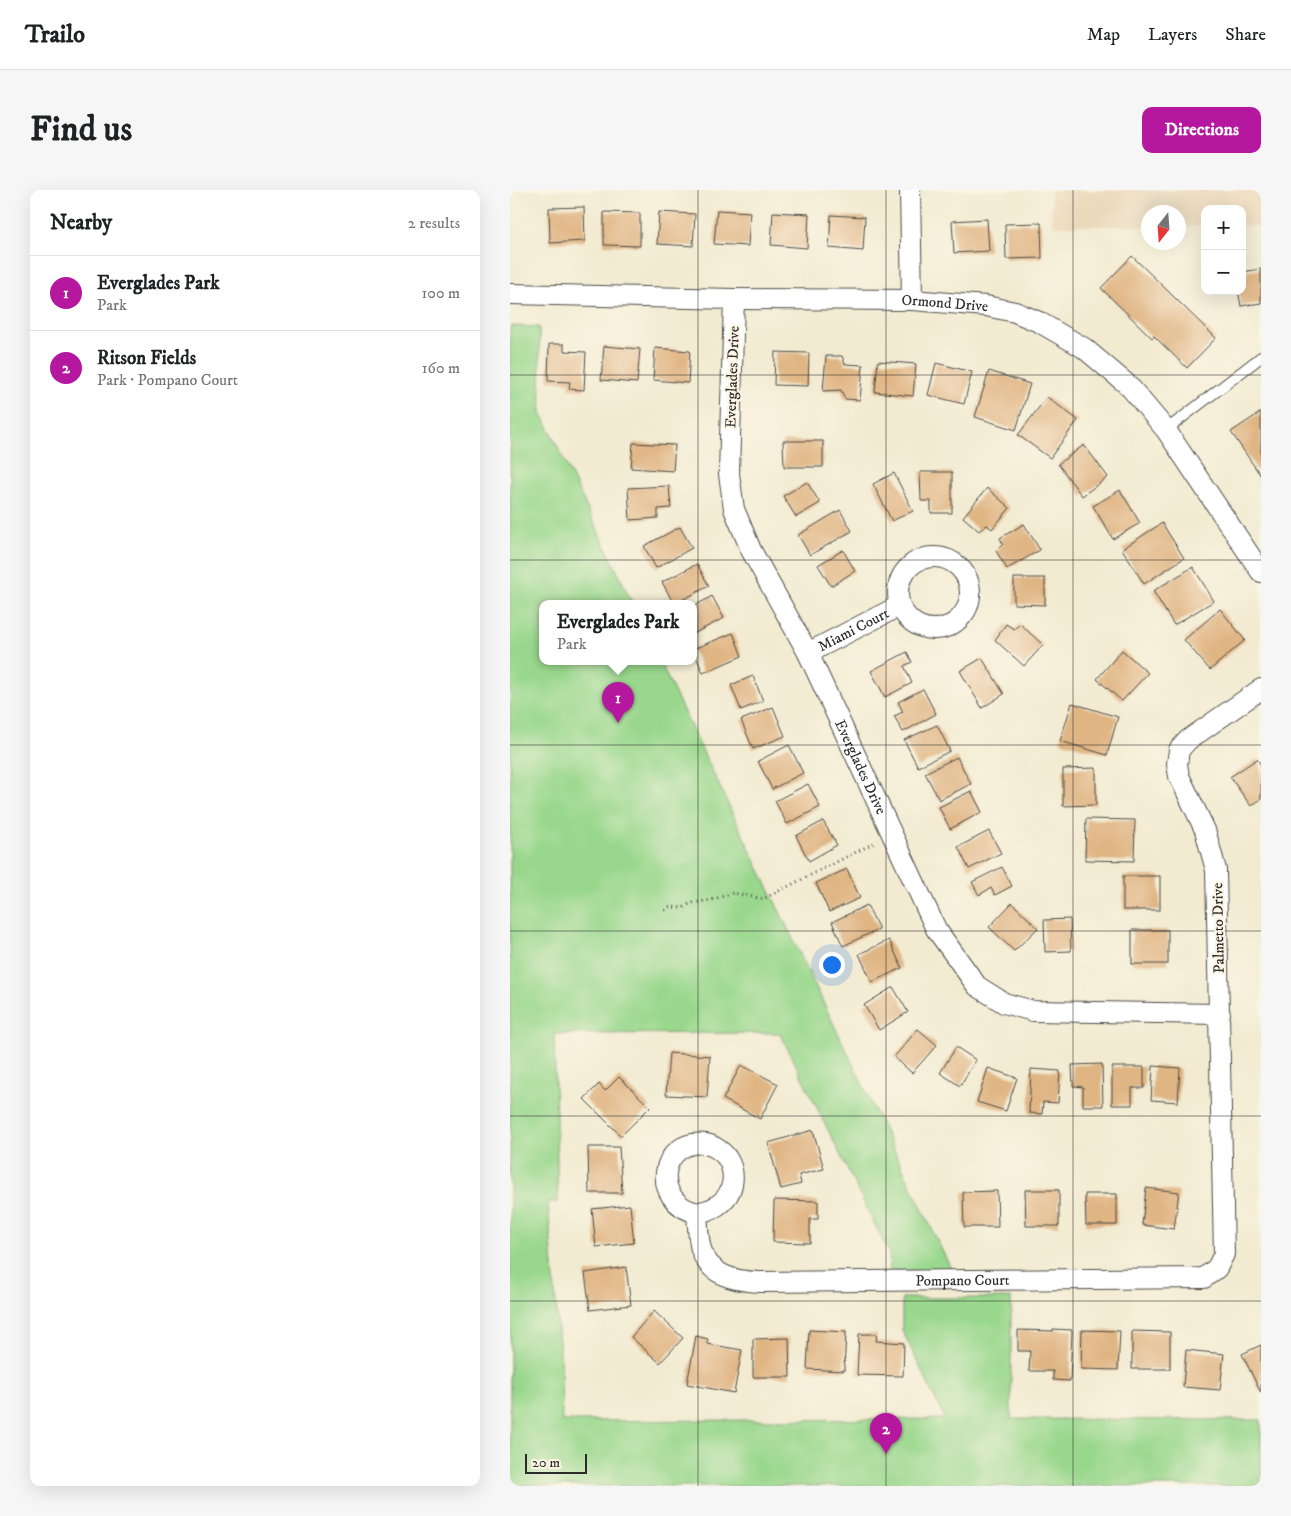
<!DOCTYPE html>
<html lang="en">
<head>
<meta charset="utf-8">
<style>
	:root { --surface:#fff; --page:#f6f6f6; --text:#202124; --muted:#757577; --line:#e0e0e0; --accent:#b5179e }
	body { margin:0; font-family:"IM FELL DW Pica",serif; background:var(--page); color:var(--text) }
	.controls { position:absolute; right:15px; top:15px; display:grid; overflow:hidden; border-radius:10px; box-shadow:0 5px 20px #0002 }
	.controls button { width:45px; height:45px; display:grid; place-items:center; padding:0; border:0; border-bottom:1px solid var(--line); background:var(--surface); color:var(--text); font:25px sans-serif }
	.compass { position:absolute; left:631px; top:15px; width:45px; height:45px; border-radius:50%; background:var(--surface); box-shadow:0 5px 20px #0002; rotate:197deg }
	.scale { position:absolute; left:15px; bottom:12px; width:62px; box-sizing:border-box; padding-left:5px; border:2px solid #2b2b2b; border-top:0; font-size:14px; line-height:18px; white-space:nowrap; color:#2b2b2b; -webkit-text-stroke:4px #fcf5e5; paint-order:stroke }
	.you { position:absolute; left:321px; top:774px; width:18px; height:18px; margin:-12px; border:4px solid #fff; border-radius:50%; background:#1a73e8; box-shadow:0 0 0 8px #1a73e833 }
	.badge { display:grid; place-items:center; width:32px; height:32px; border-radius:50%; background:var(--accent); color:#fff; font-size:16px; font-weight:700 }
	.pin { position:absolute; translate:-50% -41px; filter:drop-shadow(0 1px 2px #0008) }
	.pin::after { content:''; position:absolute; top:26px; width:18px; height:15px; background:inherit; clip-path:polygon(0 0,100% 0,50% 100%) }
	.popup { position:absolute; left:29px; top:410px; width:158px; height:65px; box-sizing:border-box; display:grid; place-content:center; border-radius:10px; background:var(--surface); filter:drop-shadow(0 1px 4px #0005); font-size:16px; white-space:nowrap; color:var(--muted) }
	.popup b { font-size:19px; color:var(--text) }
	.popup::after { content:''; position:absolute; left:50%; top:100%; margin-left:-10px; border:10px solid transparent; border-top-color:var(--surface) }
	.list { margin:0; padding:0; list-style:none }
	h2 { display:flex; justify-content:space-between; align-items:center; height:65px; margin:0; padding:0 20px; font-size:21px }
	h2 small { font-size:16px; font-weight:400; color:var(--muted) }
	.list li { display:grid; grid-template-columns:32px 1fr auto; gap:15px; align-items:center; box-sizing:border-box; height:75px; padding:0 20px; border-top:1px solid var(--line) }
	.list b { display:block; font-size:19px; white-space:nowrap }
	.list p { margin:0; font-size:16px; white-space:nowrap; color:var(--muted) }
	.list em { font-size:16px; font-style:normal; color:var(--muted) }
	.map { position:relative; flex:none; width:751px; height:1296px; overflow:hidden; border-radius:10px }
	header { display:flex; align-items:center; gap:30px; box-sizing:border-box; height:70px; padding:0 25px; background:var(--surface); border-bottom:1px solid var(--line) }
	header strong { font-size:24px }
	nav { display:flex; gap:28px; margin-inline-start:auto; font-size:18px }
	.intro { display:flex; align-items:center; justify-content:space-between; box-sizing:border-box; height:120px; padding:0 30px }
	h1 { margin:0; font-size:35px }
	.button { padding:12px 22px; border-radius:10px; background:var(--accent); color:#fff; font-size:18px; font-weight:700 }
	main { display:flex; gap:30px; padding:0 30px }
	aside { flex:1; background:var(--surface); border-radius:10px; box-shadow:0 5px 20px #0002 }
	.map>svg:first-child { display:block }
</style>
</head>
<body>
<header>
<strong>Trailo</strong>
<nav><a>Map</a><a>Layers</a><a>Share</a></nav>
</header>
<div class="intro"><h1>Find us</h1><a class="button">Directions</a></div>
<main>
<aside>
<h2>Nearby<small>2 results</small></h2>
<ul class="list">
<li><span class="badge">1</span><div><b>Everglades Park</b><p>Park</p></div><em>100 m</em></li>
<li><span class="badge">2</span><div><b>Ritson Fields</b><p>Park · Pompano Court</p></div><em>160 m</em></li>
</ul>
</aside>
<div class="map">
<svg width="751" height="1296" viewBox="0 0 751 1296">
	<rect width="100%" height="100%" fill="#fcf5e5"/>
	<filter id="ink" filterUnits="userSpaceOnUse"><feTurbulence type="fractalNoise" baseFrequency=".02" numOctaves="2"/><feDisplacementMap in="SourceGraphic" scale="10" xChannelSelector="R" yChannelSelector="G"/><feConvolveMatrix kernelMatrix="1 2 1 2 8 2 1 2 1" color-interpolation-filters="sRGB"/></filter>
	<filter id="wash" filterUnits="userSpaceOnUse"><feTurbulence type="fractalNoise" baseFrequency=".0096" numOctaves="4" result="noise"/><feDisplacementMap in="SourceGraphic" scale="20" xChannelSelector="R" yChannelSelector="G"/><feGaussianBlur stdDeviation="1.12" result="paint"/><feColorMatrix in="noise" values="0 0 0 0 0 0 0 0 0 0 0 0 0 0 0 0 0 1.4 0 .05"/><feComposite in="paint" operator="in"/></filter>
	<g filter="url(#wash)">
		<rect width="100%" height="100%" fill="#f2ebd1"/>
		<path fill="#ead8ba" d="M541 0H751V36H732V19H695V36H669L668 22H638V36H542Z"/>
		<path fill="#98d78c" stroke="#62815c" d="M0 136 29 137 31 222 123 414H33V472H150L442 1081H380L379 1063 270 843 44 844 48 1012H38L51 1178 52 1231 435 1229 392 1140V1108H501V1229L751 1230V1296H0Z"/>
		<g id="blocks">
			<g fill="#e0b584">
				<path d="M74 17 75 51 40 53 39 18Z"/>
				<path d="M207 20 240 22 238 56 204 54Z"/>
				<path d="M94 22 130 23V56L94 55Z"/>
				<path d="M149 22 185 24 183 56 147 54Z"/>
				<path d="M263 22 299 24 297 58 261 55Z"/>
				<path d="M321 25 355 27 353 61 319 58Z"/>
				<path d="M477 29 479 61 444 63 442 31Z"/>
				<path d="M531 33 532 68 496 69 495 34Z"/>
				<path d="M622 66 706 148 677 178 644 146 642 148 591 98Z"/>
				<path d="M751 79V113L731 116 728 101H732V82Z"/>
				<path d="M39 154H54V161L76 162 74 200 59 199 60 192 38 191Z"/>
				<path d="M94 156 130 159 127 193 91 190Z"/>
				<path d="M145 158 180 161 178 193 143 190Z"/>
				<path d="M265 162 299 163 298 196 264 195Z"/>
				<path d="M316 166H332L335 174 353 175 350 210 335 209 331 200 313 201Z"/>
				<path d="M368 171 406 174 403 206 365 202Z"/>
				<path d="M426 173 462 182 454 214 418 205Z"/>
				<path d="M479 181 520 194 506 240 465 227Z"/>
				<path d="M537 207 568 230 540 268 508 245Z"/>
				<path d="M751 222V286L721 242Z"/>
				<path d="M273 251H313V277H274Z"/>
				<path d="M123 253 165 255 163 281 121 278Z"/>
				<path d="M574 255 598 287 572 306 548 274Z"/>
				<path d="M410 282H442V323H421V311H411Z"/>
				<path d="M384 283 403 321 382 331 363 294Z"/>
				<path d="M297 292 310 313 286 327 273 306Z"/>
				<path d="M159 296 161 318 148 319V328L120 330 118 298Z"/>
				<path d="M477 298 500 318 482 339 477 335 469 341 453 327Z"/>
				<path d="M610 300 630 333 603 349 583 316Z"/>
				<path d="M330 320 342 341 300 365 288 345Z"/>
				<path d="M652 333 674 368 634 394 612 359Z"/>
				<path d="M514 334 530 360 497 379 486 361 493 354 490 348Z"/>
				<path d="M170 337 182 358 146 378 134 356Z"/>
				<path d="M333 360 345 381 321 396 308 375Z"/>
				<path d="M187 374 199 396 164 414 152 392Z"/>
				<path d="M683 377 704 411 664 435 643 401Z"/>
				<path d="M504 388H535V415L504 414Z"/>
				<path d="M202 406 214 428 183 444V417Z"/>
				<path d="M710 419 735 450 700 480 674 450Z"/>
				<path d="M496 434 504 439 510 434 533 455 514 476 485 450Z"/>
				<path d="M223 443 232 466 193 483 183 459Z"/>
				<path d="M612 460 638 483 612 511 587 489Z"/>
				<path d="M397 462 402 472 394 476 402 493 375 507 361 481Z"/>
				<path d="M472 468 494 504 472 518 450 481Z"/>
				<path d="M243 486 253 511 231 520 221 495Z"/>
				<path d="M413 499 426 524 393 542 384 526 393 522 388 512Z"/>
				<path d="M562 513 608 527 597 565 550 551Z"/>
				<path d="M263 517 275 546 243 559 231 530Z"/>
				<path d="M427 535 440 561 408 577 394 550Z"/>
				<path d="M279 555 293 583 262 599 248 571Z"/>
				<path d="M447 567 461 594 429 610 415 583Z"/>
				<path d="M747 569 751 575V609L741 616 720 587Z"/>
				<path d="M586 578V615L553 616V579Z"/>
				<path d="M298 594 310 617 277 634 265 611Z"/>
				<path d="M461 601 472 622 440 639 429 617Z"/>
				<path d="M576 629 625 630 624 671 575 670Z"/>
				<path d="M313 631 327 655 299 671 286 646Z"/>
				<path d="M479 641 491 663 459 679 448 657Z"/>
				<path d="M492 677 502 696 485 705 481 698 469 705 462 692Z"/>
				<path d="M337 679 350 708 319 722 306 693Z"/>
				<rect x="613" y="686" width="37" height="34"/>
				<path d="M502 713 528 738 504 761 479 737Z"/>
				<path d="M357 715 369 739 333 756 322 732Z"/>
				<path d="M560 729 561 761 535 762 534 730Z"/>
				<rect x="622" y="740" width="36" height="34"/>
				<path d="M379 750 392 778 362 792 349 764Z"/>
				<path d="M383 797 398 822 369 840 354 815Z"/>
				<path d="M408 839 427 855 402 883 384 867Z"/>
				<path d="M446 857 466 870 450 896 430 883Z"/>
				<path d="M159 863 200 866 197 907 156 905Z"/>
				<path d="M592 874 593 916H573V897L563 896 562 875Z"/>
				<path d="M231 875 268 894 250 929 213 909Z"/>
				<path d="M643 876 670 878 668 912 641 910Z"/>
				<path d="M602 877H634V898H622V915H602Z"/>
				<path d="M478 878 507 888 496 921 467 912Z"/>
				<path d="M521 879 550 881 548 913 533 912 532 924 519 923Z"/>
				<path d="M109 887 140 917 111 946 74 909 89 894 95 901Z"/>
				<path d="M303 940 314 979 289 985 291 994 271 999 258 953Z"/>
				<path d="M78 957H109L112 1003H79Z"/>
				<path d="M636 998 669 1002 664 1039 632 1035Z"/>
				<path d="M515 1000H549V1036H516Z"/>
				<path d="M487 1001 488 1037H454L453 1002Z"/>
				<path d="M575 1004H607V1035H576Z"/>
				<path d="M264 1010 308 1011V1029H300V1053L263 1052Z"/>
				<path d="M120 1015 124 1053 86 1057 82 1019Z"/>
				<path d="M116 1077 121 1115 80 1120 75 1083Z"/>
				<path d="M144 1121 173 1148 150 1173 121 1147Z"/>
				<path d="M543 1139 562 1140 560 1191 543 1190V1181H519L520 1161H508V1140L543 1141Z"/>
				<path d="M299 1140 336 1142 334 1181 297 1179Z"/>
				<path d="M572 1140 610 1141 608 1180 571 1179Z"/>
				<path d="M622 1141 660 1142V1179H622Z"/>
				<path d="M349 1144H367L366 1151 394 1153 393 1186 347 1185Z"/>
				<path d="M186 1146 198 1149 197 1154 232 1160 224 1203 177 1194Z"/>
				<path d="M279 1148 280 1187H243V1149Z"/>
				<path d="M751 1155V1203L732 1164Z"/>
				<path d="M676 1160 714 1164 710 1200 673 1197Z"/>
			</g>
		</g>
	</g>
	<g filter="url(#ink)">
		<use href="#blocks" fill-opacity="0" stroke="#494844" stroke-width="1"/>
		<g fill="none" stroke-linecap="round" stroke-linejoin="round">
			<defs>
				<path id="lane" d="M656 240 751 167"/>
				<g id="street">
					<path d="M400 0 402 110"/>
					<path id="s1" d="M0 104 224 109 402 110 476 116 505 122 529 132 574 158 619 196 656 240 751 382"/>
					<path id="s2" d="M224 109 219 284 224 319 241 360 298 463 426 739 467 796 494 813 523 821 710 824"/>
					<circle cx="424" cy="403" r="36"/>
					<path id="s3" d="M298 463 389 416"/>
					<path id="s4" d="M187 1023C139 1011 150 948 195 954 203 955 212 961 217 968 227 984 224 1004 208 1015 202 1020 194 1021 187 1023 188 1035 188 1048 191 1059 199 1086 225 1091 249 1092L694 1088 707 1078 714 1064 706 680 695 640 669 586 667 574 669 560 678 550 751 499"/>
				</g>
			</defs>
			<use href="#lane" stroke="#494844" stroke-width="12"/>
			<use href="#street" stroke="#494844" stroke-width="22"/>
			<path stroke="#494844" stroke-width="3" stroke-dasharray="1 4" stroke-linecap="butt" d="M155 720 160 717 173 718 181 713 202 710 223 703 253 709 364 653"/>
			<use href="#lane" stroke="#fff" stroke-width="10"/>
			<use href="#street" stroke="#fff" stroke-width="20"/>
		</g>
	</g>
	<path fill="none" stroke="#2b2b2b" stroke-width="1" stroke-opacity="0.55" d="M188 0V1296M376 0V1296M563 0V1296M0 185H751M0 370H751M0 555H751M0 741H751M0 926H751M0 1111H751"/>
	<g text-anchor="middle" stroke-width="4.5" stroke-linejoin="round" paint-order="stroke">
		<g font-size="15" fill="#2b2b2b" stroke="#fcf5e5">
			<text dy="5" stroke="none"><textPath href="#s1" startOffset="435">Ormond Drive</textPath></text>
			<text transform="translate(222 187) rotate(-88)" y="5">Everglades Drive</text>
			<text dy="5" stroke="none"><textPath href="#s3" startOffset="51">Miami Court</textPath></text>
			<text dy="5" stroke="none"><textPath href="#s2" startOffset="498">Everglades Drive</textPath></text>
			<text transform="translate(708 738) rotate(-91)" y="5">Palmetto Drive</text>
			<text dy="5" stroke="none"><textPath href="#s4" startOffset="524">Pompano Court</textPath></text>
		</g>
	</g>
</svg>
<div class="controls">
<button>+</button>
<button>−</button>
</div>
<svg class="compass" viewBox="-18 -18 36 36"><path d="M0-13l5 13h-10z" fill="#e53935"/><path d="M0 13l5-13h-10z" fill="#757577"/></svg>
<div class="scale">20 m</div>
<div class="you"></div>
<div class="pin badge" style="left:108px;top:533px">1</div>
<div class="popup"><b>Everglades Park</b>Park</div>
<div class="pin badge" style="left:376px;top:1264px">2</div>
</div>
</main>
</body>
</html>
